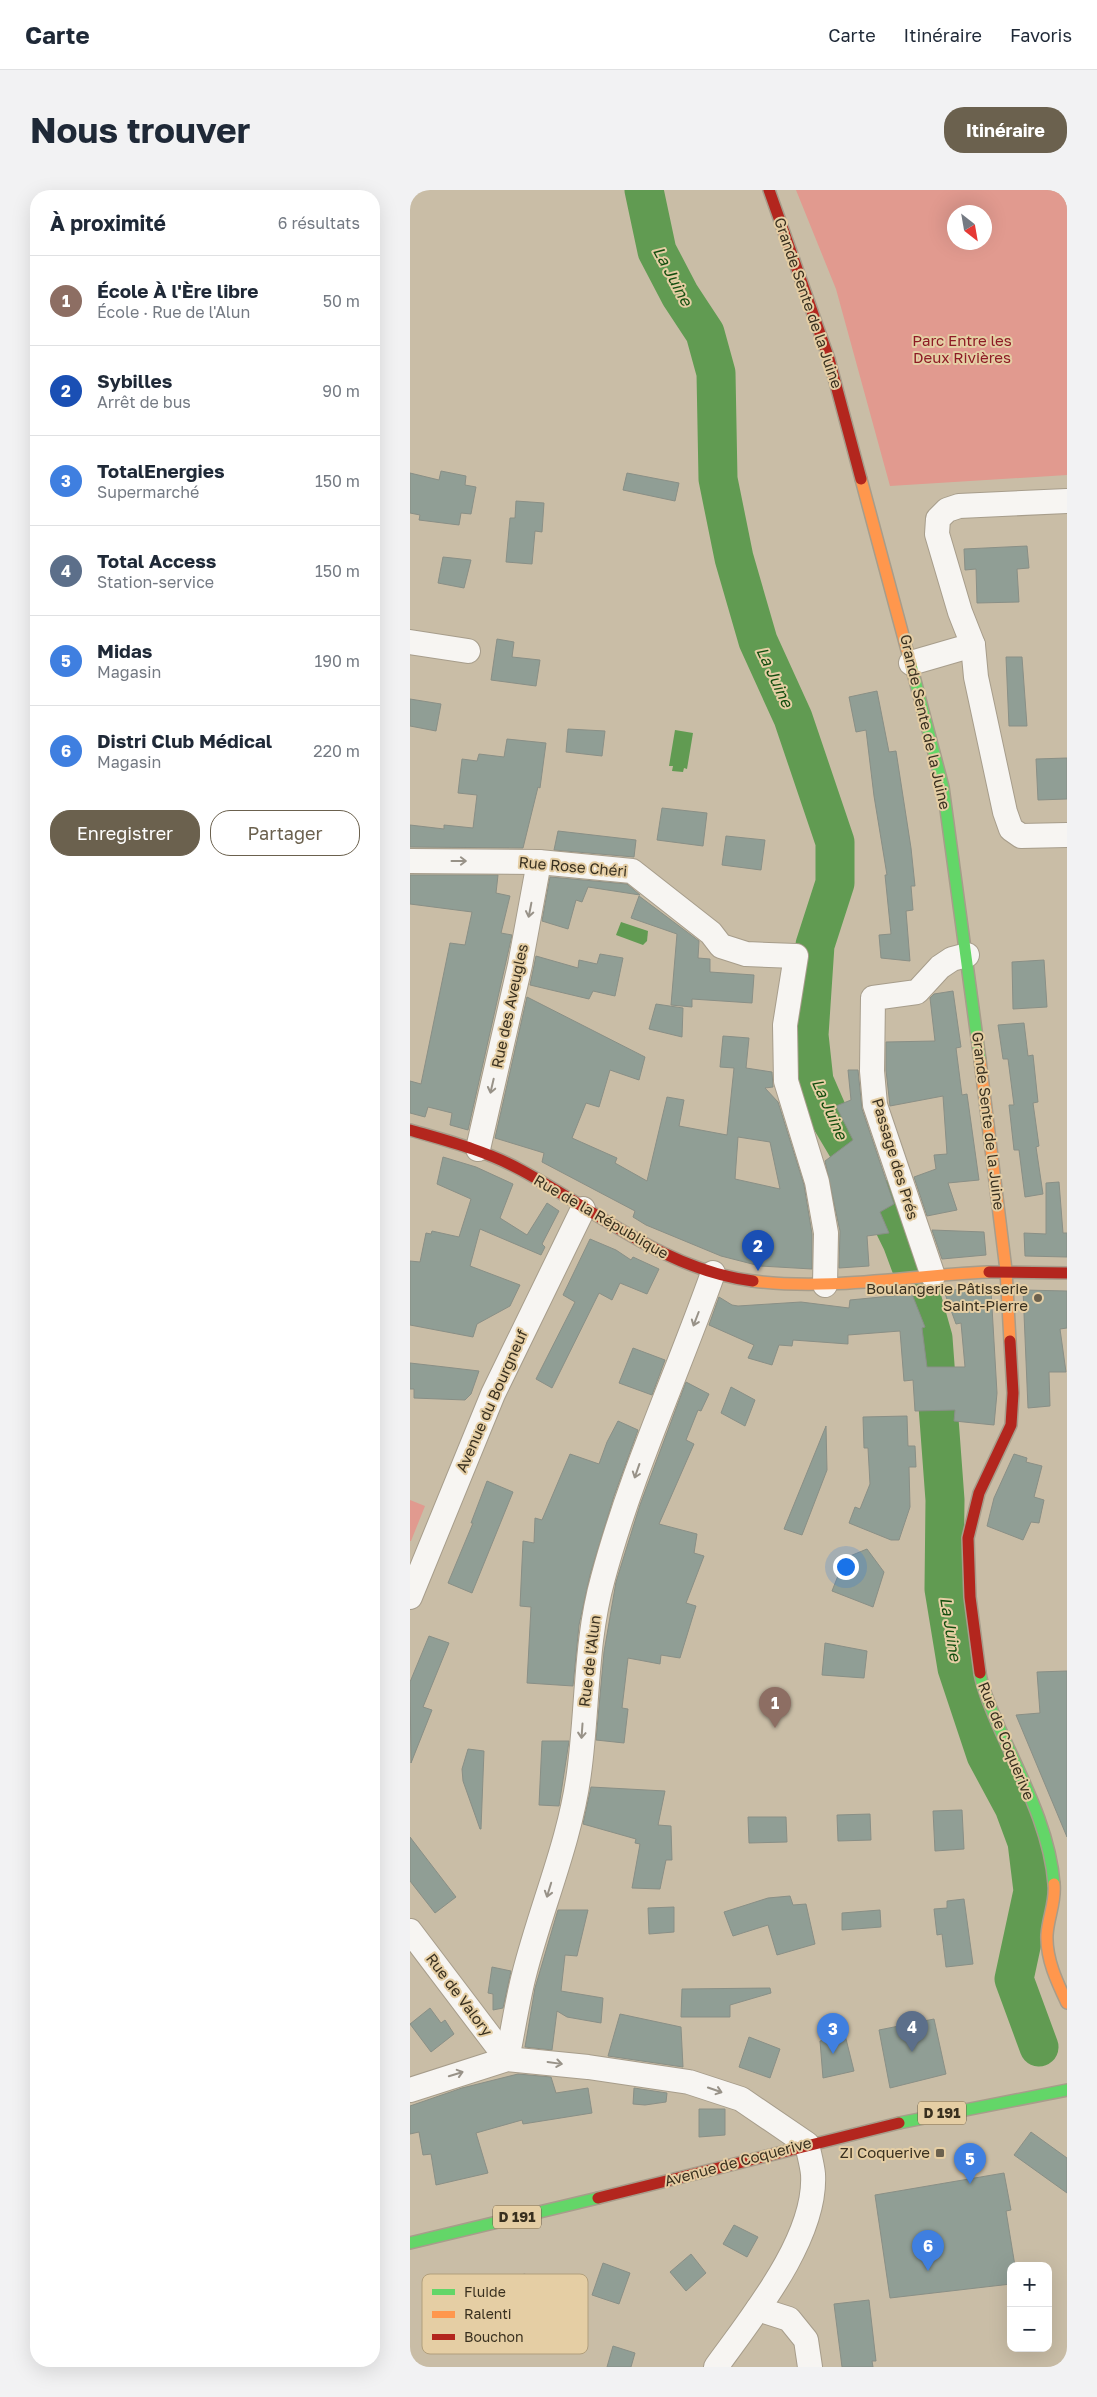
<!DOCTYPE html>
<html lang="fr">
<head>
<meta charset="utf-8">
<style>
	:root { --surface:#fff; --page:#f2f2f3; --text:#1f2937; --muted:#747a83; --line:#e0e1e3; --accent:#6b614e }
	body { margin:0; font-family:"Golos Text",sans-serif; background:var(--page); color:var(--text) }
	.controls { position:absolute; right:15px; bottom:15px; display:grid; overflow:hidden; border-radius:10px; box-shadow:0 5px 20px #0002 }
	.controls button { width:45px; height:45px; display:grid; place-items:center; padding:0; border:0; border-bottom:1px solid var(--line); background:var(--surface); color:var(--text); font:25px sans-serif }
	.compass { position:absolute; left:537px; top:15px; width:45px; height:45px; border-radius:50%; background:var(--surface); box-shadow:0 5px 20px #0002; rotate:149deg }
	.you { position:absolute; left:435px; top:1376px; width:18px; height:18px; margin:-12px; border:4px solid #fff; border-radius:50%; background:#1a73e8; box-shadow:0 0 0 8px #1a73e833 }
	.badge { display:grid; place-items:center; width:32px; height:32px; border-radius:50%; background:var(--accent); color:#fff; font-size:16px; font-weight:700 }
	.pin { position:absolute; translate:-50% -41px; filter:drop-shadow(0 1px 2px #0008) }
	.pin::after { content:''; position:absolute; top:26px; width:18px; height:15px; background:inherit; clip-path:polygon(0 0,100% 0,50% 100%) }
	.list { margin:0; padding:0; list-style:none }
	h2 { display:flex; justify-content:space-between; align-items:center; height:65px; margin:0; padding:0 20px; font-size:21px }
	h2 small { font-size:16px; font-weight:400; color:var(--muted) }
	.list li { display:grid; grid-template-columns:32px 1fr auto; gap:15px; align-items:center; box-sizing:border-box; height:90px; padding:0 20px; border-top:1px solid var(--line) }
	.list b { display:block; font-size:19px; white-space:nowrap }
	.list p { margin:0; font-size:16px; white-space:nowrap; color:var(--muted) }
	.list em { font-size:16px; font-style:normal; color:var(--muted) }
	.actions { display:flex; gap:10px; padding:15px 20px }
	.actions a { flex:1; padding:11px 0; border:1px solid var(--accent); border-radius:20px; text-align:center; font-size:18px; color:var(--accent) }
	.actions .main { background:var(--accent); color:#fff }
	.map { position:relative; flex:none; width:657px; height:2177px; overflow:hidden; border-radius:20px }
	header { display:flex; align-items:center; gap:30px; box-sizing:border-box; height:70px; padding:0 25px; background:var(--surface); border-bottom:1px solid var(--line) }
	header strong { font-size:24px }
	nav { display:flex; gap:28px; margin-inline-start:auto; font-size:18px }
	.intro { display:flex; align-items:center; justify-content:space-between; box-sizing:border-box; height:120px; padding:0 30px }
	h1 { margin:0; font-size:35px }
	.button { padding:12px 22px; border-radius:20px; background:var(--accent); color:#fff; font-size:18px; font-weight:700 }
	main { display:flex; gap:30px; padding:0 30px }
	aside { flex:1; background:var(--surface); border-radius:20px; box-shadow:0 5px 20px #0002 }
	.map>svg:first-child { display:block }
</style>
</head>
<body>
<header>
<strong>Carte</strong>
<nav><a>Carte</a><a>Itinéraire</a><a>Favoris</a></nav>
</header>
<div class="intro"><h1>Nous trouver</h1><a class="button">Itinéraire</a></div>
<main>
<aside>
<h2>À proximité<small>6 résultats</small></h2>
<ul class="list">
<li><span class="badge" style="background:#8d6e63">1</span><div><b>École À l'Ère libre</b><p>École · Rue de l'Alun</p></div><em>50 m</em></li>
<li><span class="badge" style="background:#1a4fb4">2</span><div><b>Sybilles</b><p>Arrêt de bus</p></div><em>90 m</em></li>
<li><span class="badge" style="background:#3f7fe0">3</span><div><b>TotalEnergies</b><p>Supermarché</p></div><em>150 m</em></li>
<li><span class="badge" style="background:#5c6f8a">4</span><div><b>Total Access</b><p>Station-service</p></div><em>150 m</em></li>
<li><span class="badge" style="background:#3f7fe0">5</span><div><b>Midas</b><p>Magasin</p></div><em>190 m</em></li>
<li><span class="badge" style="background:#3f7fe0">6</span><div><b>Distri Club Médical</b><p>Magasin</p></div><em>220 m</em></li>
</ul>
<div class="actions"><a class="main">Enregistrer</a><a>Partager</a></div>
</aside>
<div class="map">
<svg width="657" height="2177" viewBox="0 0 657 2177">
	<rect width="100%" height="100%" fill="#c9bda6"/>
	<g fill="#e19a8f" fill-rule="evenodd">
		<path d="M386 0H657V285L480 296 426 99ZM544 22H574V52H544Z"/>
		<path d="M0 1310 15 1316 1 1351H0Z"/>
	</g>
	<g fill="#619b52">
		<path d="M265 540 283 543 277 579 274 578 273 582 262 581 263 576H259Z"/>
		<path d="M211 732 238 741 237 751 233 755 206 745Z"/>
	</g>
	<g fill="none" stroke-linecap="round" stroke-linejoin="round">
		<g stroke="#619b52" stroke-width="39">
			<path d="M234 0 247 61 270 105 295 143 306 183 308 289 324 368 348 451 383 528 425 652V693L405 755 399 845 404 891 421 930 447 974"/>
			<path d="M471 1009 492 1052 508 1095 523 1148 535 1310 534 1399 547 1478 576 1565 604 1617 617 1652 623 1701 604 1789 629 1857"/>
		</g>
	</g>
	<g fill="#909e95" stroke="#898f86" fill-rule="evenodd">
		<path d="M31 281 56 286 55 295 66 297 61 324 51 323 49 335 9 330 10 325 0 323V283L29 290Z"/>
		<path d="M217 283 269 293 265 311 213 300Z"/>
		<path d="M106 311 134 313 132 342 125 341 122 374 96 372 100 328H105Z"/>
		<path d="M617 356 619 378 607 379 609 412 567 413 566 379 555 380 554 359Z"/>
		<path d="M33 367 61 370 54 398 28 393Z"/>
		<path d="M87 449 104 452 102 467 130 470 126 496 81 490Z"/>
		<path d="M596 467H612L617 536H599Z"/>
		<path d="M467 501 479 562 486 561 501 658 505 696H501L503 720 496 721 500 771 471 768 469 745 481 744 475 685H477L464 606 456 540 446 542 439 507Z"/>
		<path d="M0 509 31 514 26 541 0 536Z"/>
		<path d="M158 539 195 541 192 566 156 562Z"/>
		<path d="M97 549 136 553 130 598 128 597 113 658 0 657V635L34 639V635L63 638 67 605 48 603 52 569 67 571 69 564 94 567Z"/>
		<path d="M657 568V609L628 610 626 569Z"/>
		<path d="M252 618 297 623 293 656 247 650Z"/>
		<path d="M148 641 226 650 224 667 144 660Z"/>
		<path d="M316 646 355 650 351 680 312 675Z"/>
		<path d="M0 685H88L86 703 100 706 91 743 102 745 58 940 40 935 42 923 18 917 15 927 0 923V891L11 894 40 753 55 755 62 722 0 714Z"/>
		<path d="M140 687 217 694 230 705 178 697 172 712 166 710 158 739 132 731Z"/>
		<path d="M229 706 289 751 288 768 300 769V782L344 785 342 813 282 809V817L261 815 267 744 221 728Z"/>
		<path d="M190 764 213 768 205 806 183 801 179 809 120 795 126 766 168 778 169 770 187 774Z"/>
		<path d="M634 770 637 817 603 819 602 772Z"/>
		<path d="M543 801 551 857 546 858 552 905 557 904 569 990 538 993 547 1020 517 1026 504 987 526 979 524 965 537 964 533 906 480 916 476 880V852L525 851 520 808 524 804Z"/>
		<path d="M117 807 235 867 229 890 200 880 189 917 176 913 162 948 207 968 205 973 237 991 257 907 274 910 269 936 317 945 324 878 310 877 313 846 339 848 336 878 362 882 363 897 355 898 368 912 394 995 402 1044V1079L350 1076 311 1066 236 1035 223 1027 225 1021 132 972 134 963 85 948ZM328 947 360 952 370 999 325 989Z"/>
		<path d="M246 814 273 818 272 847 239 839Z"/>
		<path d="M614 833 618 866 623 865 628 912 623 913 629 956 626 957 633 1004 615 1007 609 960H604L599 915H604L598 869H593L588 835Z"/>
		<path d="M438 880H448L452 919 484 1014 470 1022 479 1043 457 1046 459 1076 429 1078 430 1041 415 971 443 950 426 916 441 910Z"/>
		<path d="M33 967 66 977 103 994 90 1028 117 1045 137 1013 149 1021 132 1054 135 1057 131 1065 70 1039 60 1076 110 1095 100 1116 67 1134 63 1147 0 1135V1071L10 1072 16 1043 21 1044 22 1041 49 1047 61 1009 27 994Z"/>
		<path d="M649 992 653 1043H657V1067L615 1066 614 1043 636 1044V993Z"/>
		<path d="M522 1040 574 1042 576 1065 532 1069Z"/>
		<path d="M180 1049 206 1060 221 1070 223 1067 249 1079 237 1104 210 1093 202 1110 189 1103 142 1198 126 1189 165 1112 153 1105Z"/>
		<path d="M562 1098 581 1100 587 1203 584 1235 544 1231 545 1220 505 1221 503 1190 494 1191 490 1141 438 1145V1154L383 1150 382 1156 369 1155 362 1175 338 1168 344 1155 299 1135 309 1107 322 1115 328 1116 391 1112 439 1118 440 1110 502 1104 515 1137 512 1138 517 1177H555L551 1133 546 1134 534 1101Z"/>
		<path d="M613 1100 657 1101V1138L650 1139 656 1182H639L640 1216 618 1218Z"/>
		<path d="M223 1158 255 1170 242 1205 209 1193Z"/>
		<path d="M0 1173 35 1177 69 1181 61 1204 55 1210 4 1208V1199H0Z"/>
		<path d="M276 1192 299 1204 291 1221 288 1220 276 1250 284 1254 249 1334 287 1344 284 1363 294 1366 276 1413 286 1416 270 1468 251 1465 250 1474 218 1468 212 1518 218 1519 214 1553 186 1550 194 1462 206 1392 230 1315Z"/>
		<path d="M321 1197 345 1210 335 1236 311 1223Z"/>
		<path d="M497 1226 498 1256H505L506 1277H499L500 1317 489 1350H481L439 1333 445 1317 450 1319 460 1294 458 1258H454L453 1227Z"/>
		<path d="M208 1231 228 1240 204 1306 180 1385 169 1435 163 1496 117 1493 121 1417 110 1416 113 1351 124 1353 125 1328 132 1330 160 1264 189 1274 197 1252Z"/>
		<path d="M416 1236 417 1280 392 1345 374 1339Z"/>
		<path d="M604 1264 617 1268 616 1272 632 1276 624 1307 634 1310 629 1333 621 1332 613 1350 577 1336 584 1308Z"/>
		<path d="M77 1291 103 1302 62 1403 38 1393 63 1333H61Z"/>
		<path d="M457 1359 474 1382 463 1417 422 1401 435 1368Z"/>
		<path d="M19 1446 39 1453 13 1517 22 1520 1 1573 0 1492Z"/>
		<path d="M415 1453 457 1461 454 1488 412 1485Z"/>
		<path d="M657 1481V1647L606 1525 630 1523 627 1482Z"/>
		<path d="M132 1551H159L149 1616 129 1615Z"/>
		<path d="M58 1559 74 1561 71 1639H70L53 1591 52 1579Z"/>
		<path d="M181 1597 255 1601 248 1635 261 1636 262 1670H256L250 1699 222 1698 230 1654 225 1653 226 1649 173 1634Z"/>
		<path d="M552 1620 554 1659 525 1661 523 1621Z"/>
		<path d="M460 1624 461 1650 428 1651 427 1625Z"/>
		<path d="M338 1627H376L377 1652 339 1653Z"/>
		<path d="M0 1647 46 1707 25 1723 0 1691Z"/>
		<path d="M380 1706 383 1715 396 1714 405 1754 367 1765 358 1735 323 1746 314 1722 358 1708Z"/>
		<path d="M554 1709 563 1774 536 1777 532 1744 527 1745 524 1719 537 1718V1711Z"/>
		<path d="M264 1717V1742L239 1744 238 1718Z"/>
		<path d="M148 1720H178L167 1766 155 1765 151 1801 193 1808 191 1833 157 1827 147 1821 142 1860 115 1857 125 1798Z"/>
		<path d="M470 1720 471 1737 432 1740V1723Z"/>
		<path d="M82 1777 101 1781 93 1818 83 1820V1804L78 1803Z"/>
		<path d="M360 1798 361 1803 320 1815V1827H271L272 1799Z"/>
		<path d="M20 1818 31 1833 35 1830 44 1844 21 1862 0 1834Z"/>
		<path d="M210 1824 271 1837 273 1877 198 1866Z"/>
		<path d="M524 1829 536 1884 480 1898 469 1840Z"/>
		<path d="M435 1845 444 1881 413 1888 410 1851Z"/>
		<path d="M339 1847 370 1859 360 1888 329 1877Z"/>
		<path d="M108 1884 141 1887 146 1903 178 1898 182 1923 113 1934 112 1930 66 1943 78 1983 26 1995 21 1964 13 1965 9 1942 0 1944V1916L52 1898Z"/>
		<path d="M224 1898 257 1903 256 1912 235 1915 223 1914Z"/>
		<path d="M289 1919H315V1945L289 1947Z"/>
		<path d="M621 1942 657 1968V2003L604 1965Z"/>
		<path d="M594 1983 601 2020 596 2021 605 2076H601V2094L480 2108 465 2005Z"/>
		<path d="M324 2035 348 2047 337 2067 313 2054Z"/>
		<path d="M281 2064 296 2083 276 2101 260 2082Z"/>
		<path d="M193 2073 220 2083 209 2114 182 2105Z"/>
		<path d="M114 2084 145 2093 139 2117 153 2121 148 2140 92 2123 100 2094Z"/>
		<path d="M459 2110 466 2171H462L463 2177H432L424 2114Z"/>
		<path d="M203 2156 225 2163 221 2177H197Z"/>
	</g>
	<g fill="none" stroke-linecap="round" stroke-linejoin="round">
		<defs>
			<g id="street">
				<path d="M657 311 549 316 537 320 528 329 527 344 550 422 563 455 566 487 595 622 601 639 611 646 657 645"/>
				<path d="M0 452 58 461"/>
				<path d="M501 473 563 455"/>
				<path d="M0 671 129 672 222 681 301 743 311 756 336 764 386 766 375 835 376 891 407 992 416 1043 415 1095"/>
				<path d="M68 959 110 775 129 672"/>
				<path d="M523 1086 465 915 462 881 463 808 507 802 530 777 542 769 557 765"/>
				<path d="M0 1407 83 1204 173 1019"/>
				<path d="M0 1741 97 1869"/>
				<path d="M97 1869C103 1841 107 1812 114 1785 131 1717 160 1652 169 1583 178 1518 175 1452 193 1388 221 1283 267 1185 303 1083"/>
				<path d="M0 1900 97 1869 178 1877 279 1892 331 1909 397 1954C399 1964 402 1974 403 1984 407 2048 342 2127 306 2177"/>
				<path d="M348 2119 379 2129 396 2150 400 2177"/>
			</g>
			<g id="fast">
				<path d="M501 475 533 597 570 870"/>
				<path d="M570 1483C573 1502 582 1520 589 1537 611 1587 640 1639 644 1694"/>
				<path d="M489 1933 657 1900"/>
				<path d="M0 2053 188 2008"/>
			</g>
			<g id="slow">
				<path d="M451 289 501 475"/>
				<path d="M570 870 596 1080 600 1151"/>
				<path d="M343 1091C422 1101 500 1085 579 1082"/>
				<path d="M644 1694C646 1712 638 1727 637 1745 636 1769 647 1792 657 1813"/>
			</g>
			<g id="jam">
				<path d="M359 0 419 169 451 289"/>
				<path d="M0 940C38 951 77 961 111 980 187 1021 255 1080 343 1091"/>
				<path d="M579 1082 657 1083"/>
				<path d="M570 1483 560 1407 558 1348 569 1303 601 1235 603 1203 600 1151"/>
				<path d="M188 2008 489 1933"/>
			</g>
		</defs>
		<use href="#street" stroke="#a79d8b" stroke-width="26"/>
		<use href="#fast" stroke="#a79d8b" stroke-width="14"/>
		<use href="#slow" stroke="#a79d8b" stroke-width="14"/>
		<use href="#jam" stroke="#a79d8b" stroke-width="14"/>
		<use href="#street" stroke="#f7f5f2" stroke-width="24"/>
		<use href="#fast" stroke="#63d668" stroke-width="11"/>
		<use href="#slow" stroke="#ff974d" stroke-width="11"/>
		<use href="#jam" stroke="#b3261e" stroke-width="11"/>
	</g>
	<defs><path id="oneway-shaft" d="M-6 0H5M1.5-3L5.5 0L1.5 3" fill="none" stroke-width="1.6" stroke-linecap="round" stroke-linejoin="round" transform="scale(1.25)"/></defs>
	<g stroke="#989288">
		<use href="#oneway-shaft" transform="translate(49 671)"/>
		<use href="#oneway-shaft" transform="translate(120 720) rotate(101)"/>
		<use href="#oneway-shaft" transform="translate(82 896) rotate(103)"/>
		<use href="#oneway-shaft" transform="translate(286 1129) rotate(111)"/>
		<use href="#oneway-shaft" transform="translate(227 1281) rotate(109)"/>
		<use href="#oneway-shaft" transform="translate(172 1541) rotate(94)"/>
		<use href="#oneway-shaft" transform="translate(139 1700) rotate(107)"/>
		<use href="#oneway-shaft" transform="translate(145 1873) rotate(8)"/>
		<use href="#oneway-shaft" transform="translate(46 1884) rotate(-17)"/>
		<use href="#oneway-shaft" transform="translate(305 1900) rotate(19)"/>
	</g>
	<g fill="#6b614e" stroke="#e5cea4" stroke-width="2">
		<circle cx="628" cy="1108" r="5"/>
		<rect x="525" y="1958" width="10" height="10" rx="2.5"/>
	</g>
	<g text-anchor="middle" stroke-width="4" stroke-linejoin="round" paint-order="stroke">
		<g fill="#e5cea4" stroke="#6d5f47" stroke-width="1">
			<rect x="508" y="1911.5" width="48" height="23" rx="4"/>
			<rect x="83" y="2015.5" width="48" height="23" rx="4"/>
		</g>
		<g font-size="14" font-weight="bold" fill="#39301f">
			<text x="532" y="1928">D 191</text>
			<text x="107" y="2032">D 191</text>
		</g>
		<g font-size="15" fill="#39301f" stroke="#e5cea4">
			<text transform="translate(398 113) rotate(71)" y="5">Grande Sente de la Juine</text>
			<text transform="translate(515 532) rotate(77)" y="5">Grande Sente de la Juine</text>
			<text transform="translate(163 677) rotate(5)" y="5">Rue Rose Chéri</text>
			<text transform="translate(100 816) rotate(-78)" y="5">Rue des Aveugles</text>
			<text transform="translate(578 931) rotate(83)" y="5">Grande Sente de la Juine</text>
			<text transform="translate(485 969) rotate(73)" y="5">Passage des Prés</text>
			<text transform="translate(191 1027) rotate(30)" y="5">Rue de la République</text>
			<text transform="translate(82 1211) rotate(-66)" y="5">Avenue du Bourgneuf</text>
			<text transform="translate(180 1471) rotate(-83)" y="5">Rue de l'Alun</text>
			<text transform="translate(596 1551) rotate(68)" y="5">Rue de Coquerive</text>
			<text transform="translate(49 1805) rotate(53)" y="5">Rue de Valory</text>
			<text transform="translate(328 1972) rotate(-15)" y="5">Avenue de Coquerive</text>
		</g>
		<g font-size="15" fill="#8d1b25" stroke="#e5cea4">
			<text x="552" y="156">Parc Entre les<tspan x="552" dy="17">Deux Rivières</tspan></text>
		</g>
		<g font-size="15" fill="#39301f" stroke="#e5cea4" text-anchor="end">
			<text x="618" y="1104">Boulangerie Pâtisserie<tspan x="618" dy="17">Saint-Pierre</tspan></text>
			<text x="520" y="1968">ZI Coquerive</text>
		</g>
		<g font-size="16" font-style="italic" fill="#134e0f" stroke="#e5cea4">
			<text transform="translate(263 86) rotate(62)" y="6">La Juine</text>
			<text transform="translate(365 487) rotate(65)" y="6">La Juine</text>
			<text transform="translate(420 919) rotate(66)" y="6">La Juine</text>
			<text transform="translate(541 1439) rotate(81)" y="6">La Juine</text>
		</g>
	</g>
	<rect x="12" y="2084" width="166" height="80" rx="8" fill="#e5cea4" stroke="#b19f7c" stroke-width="1"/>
	<rect x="22" y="2099" width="23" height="6" fill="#63d668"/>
	<rect x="22" y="2121" width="23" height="7" fill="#ff974d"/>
	<rect x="22" y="2144" width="23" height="6" fill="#b3261e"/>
	<g font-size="14" fill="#39301f">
		<text x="54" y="2107">Fluide</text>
		<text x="54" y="2129">Ralenti</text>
		<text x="54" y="2152">Bouchon</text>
	</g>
</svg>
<div class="controls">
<button>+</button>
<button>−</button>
</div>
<svg class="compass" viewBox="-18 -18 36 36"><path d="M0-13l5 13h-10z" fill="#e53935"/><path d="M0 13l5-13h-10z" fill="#747a83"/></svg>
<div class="you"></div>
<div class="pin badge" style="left:365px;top:1538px;background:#8d6e63">1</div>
<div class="pin badge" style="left:348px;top:1081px;background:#1a4fb4">2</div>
<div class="pin badge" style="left:423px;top:1864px;background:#3f7fe0">3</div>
<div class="pin badge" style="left:502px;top:1862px;background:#5c6f8a">4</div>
<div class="pin badge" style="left:560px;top:1994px;background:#3f7fe0">5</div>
<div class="pin badge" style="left:518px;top:2081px;background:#3f7fe0">6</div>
</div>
</main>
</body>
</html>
